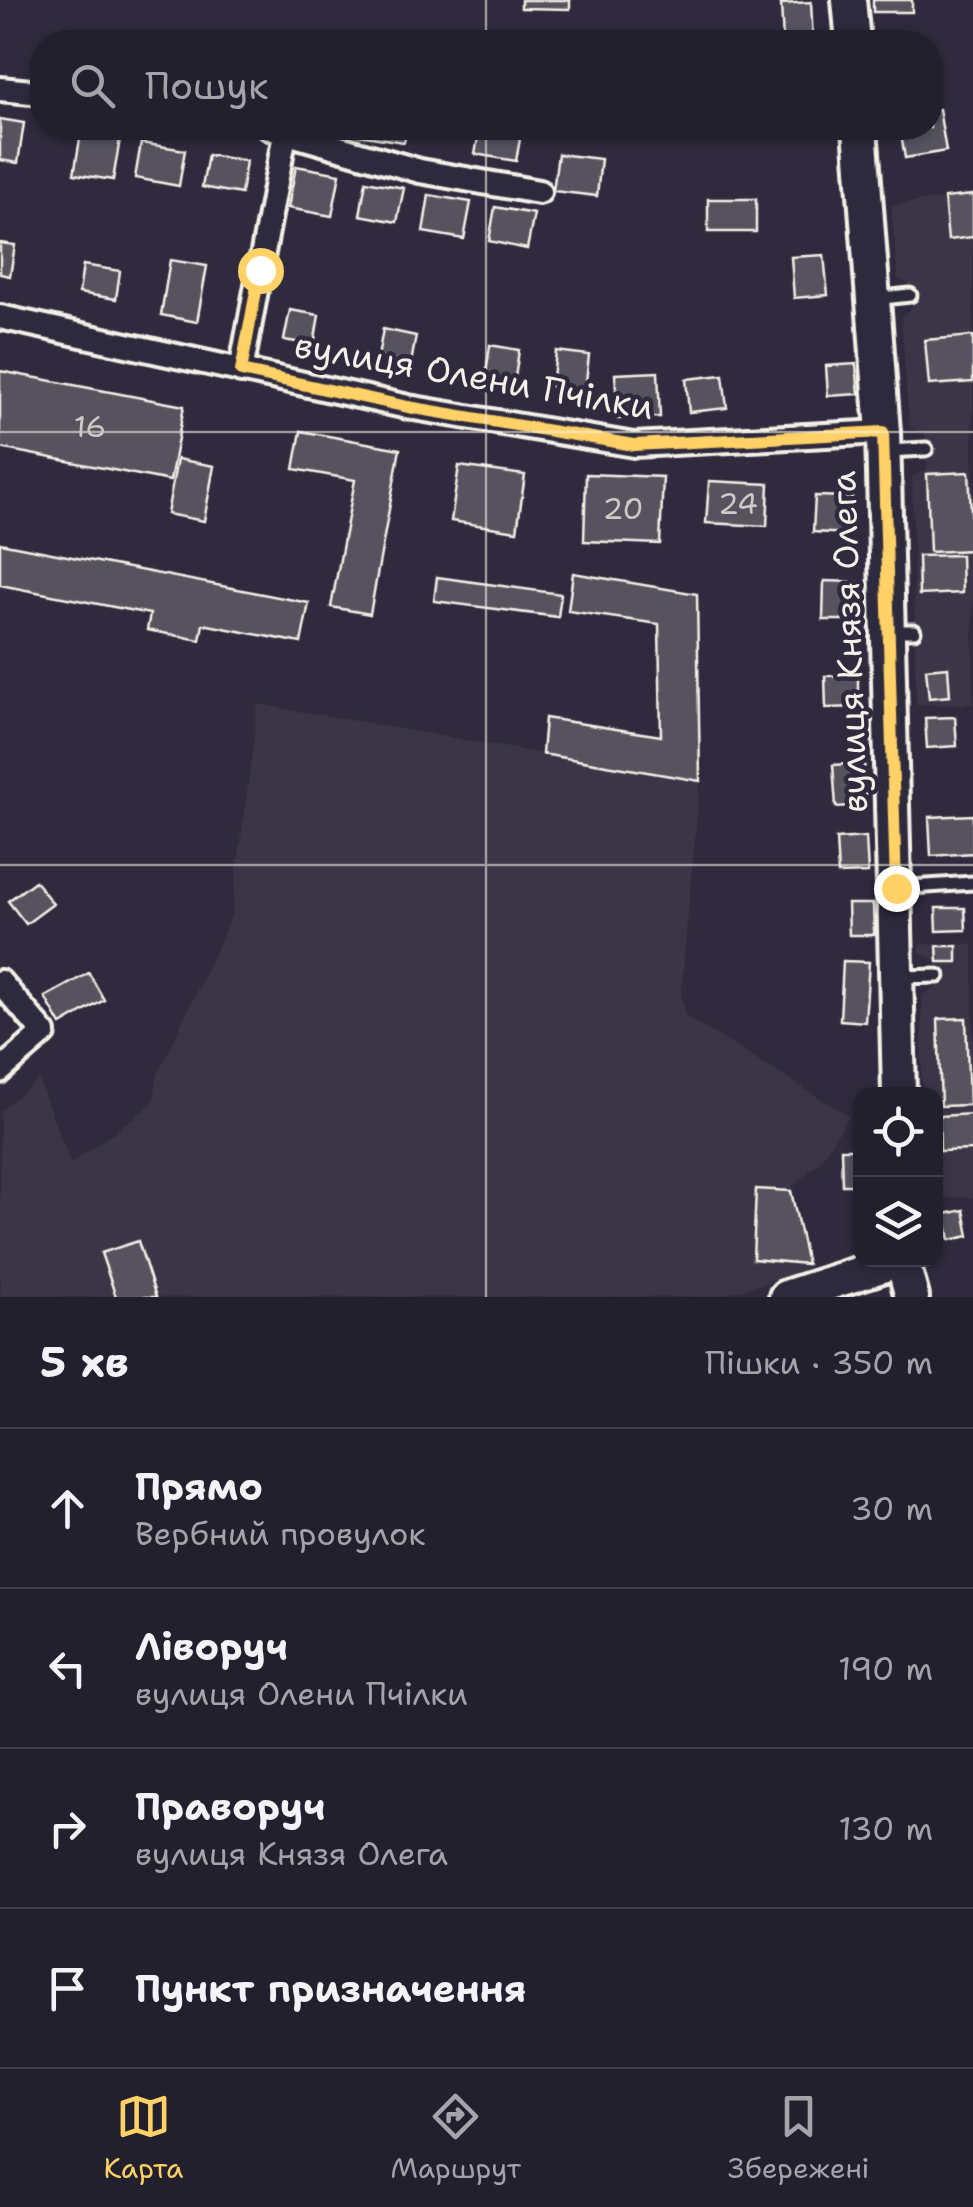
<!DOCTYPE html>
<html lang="uk">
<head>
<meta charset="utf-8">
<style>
	:root { --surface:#23202e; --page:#2b2836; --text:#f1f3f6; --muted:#a3a3aa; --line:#403e4a; --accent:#ffd166 }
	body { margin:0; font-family:"Shantell Sans",sans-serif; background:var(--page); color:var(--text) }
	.controls { position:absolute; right:30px; bottom:30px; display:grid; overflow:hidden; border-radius:20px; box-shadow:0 2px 8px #0004 }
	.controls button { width:90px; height:90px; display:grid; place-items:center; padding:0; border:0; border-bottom:2px solid var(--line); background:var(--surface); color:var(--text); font:50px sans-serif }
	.stop { position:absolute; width:30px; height:30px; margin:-22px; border:8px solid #ffd166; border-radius:50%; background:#fff }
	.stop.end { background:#ffd166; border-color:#fff; box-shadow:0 2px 10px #0008 }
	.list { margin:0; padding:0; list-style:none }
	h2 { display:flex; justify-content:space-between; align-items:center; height:130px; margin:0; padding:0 40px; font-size:42px }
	h2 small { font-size:32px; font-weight:400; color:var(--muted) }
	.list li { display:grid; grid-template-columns:65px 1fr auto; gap:30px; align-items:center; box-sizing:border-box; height:160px; padding:0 40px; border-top:2px solid var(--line) }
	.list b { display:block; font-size:38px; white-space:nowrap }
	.list p { margin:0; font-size:32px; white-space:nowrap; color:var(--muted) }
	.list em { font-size:32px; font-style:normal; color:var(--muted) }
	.icon { flex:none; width:55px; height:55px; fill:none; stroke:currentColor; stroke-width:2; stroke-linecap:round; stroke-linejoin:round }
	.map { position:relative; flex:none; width:973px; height:1297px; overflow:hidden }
	.search { position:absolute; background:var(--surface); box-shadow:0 2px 8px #0004; left:30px; right:30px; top:30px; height:110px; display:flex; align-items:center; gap:25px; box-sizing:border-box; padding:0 35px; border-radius:40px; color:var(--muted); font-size:38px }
	.sheet { height:770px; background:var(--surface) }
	nav { display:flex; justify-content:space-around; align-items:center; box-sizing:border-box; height:140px; border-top:2px solid var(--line); background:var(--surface); font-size:28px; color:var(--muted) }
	nav a { display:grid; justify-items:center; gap:5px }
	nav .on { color:var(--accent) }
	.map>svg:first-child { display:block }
</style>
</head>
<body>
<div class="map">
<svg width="973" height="1297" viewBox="0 0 973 1297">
	<rect width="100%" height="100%" fill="#2f2a3d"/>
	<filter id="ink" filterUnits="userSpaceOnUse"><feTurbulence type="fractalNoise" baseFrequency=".01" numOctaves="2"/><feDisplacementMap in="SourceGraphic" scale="20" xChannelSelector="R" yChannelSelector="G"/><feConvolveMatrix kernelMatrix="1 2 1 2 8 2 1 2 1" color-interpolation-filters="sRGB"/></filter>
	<g filter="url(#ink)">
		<g fill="#3b3647">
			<path d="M973 195V704L916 705 912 477 927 470 926 449 925 434 909 426 901 317 912 307 909 284 898 279 891 205Z"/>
			<path d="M258 704 700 781 681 992 685 1016 849 1116 819 1162 791 1188 807 1271 714 1297H0V1111L38 1079 71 1164 153 1103 158 1074 231 917Z"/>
			<path d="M920 944H973V1197L936 1198V1094H922V995L938 987V962L920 953Z"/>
		</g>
		<g fill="#56525f" stroke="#f4f1e8" stroke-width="2.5">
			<path d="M521 0H570V9L521 8Z"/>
			<rect x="873" y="0" width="39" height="12"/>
			<path d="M811 2 813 42H783L781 4Z"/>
			<path d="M939 109 946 151 905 158 900 128H930V111Z"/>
			<path d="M0 119 24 123 18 163 0 160Z"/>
			<path d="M359 128H407L404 142 358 135Z"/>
			<path d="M480 128H522L516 161 475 154Z"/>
			<path d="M81 133 120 139 113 180 74 174Z"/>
			<path d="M141 143 185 150 179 186 135 178Z"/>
			<path d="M558 154 601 159 597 196 553 191Z"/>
			<path d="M208 155 246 161 241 194 202 187Z"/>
			<path d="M296 166 340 174 332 216 288 208Z"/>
			<path d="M366 181 404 188 397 222 360 215Z"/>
			<path d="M429 195 471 202 464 239 423 232Z"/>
			<path d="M973 195V237L948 240 944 198Z"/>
			<rect x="708" y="199" width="48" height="33"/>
			<path d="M495 207 534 214 527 249 489 241Z"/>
			<path d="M0 243 15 245 10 276 0 274Z"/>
			<path d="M824 255 828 295 794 298 791 257Z"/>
			<path d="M170 260 207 266 197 322 161 315Z"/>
			<path d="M83 265 120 271 116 299 79 293Z"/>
			<path d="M290 310 319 315 314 345 284 340Z"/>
			<path d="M383 329 416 336 411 363 378 357Z"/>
			<path d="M973 336V382L929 385 925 340Z"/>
			<path d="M490 345 519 350 514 385 485 380Z"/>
			<path d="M556 351 589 355 585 391 552 387Z"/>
			<path d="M856 364 859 394 828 396 826 366Z"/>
			<path d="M0 371 184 406 170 481 0 448Z"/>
			<path d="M658 372 660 417 618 419 615 374Z"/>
			<path d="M723 375 727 408 689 412 686 379Z"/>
			<path d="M301 431 400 449 370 614 331 607 355 480 294 469Z"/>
			<path d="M177 459 214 466 204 521 167 514Z"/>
			<path d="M459 466 525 475 517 531 451 521Z"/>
			<path d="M969 472 973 550 930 552 927 474Z"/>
			<path d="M586 474 663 477 660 544 584 541Z"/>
			<path d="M709 481 769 484 767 526 706 523Z"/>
			<path d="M815 496 852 497 850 534 813 532Z"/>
			<path d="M0 543 309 603 301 643 203 624 200 640 147 630 150 614 0 585Z"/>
			<path d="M961 555 962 593 919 595 918 556Z"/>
			<path d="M573 573 697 594 700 781 542 754 545 718 661 736 659 624 568 611Z"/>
			<path d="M437 577 561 594 558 617 434 601Z"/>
			<path d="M824 581 858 582V620H823Z"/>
			<path d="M948 667 950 696 929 698 926 669Z"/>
			<path d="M858 675V707L826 708 825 676Z"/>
			<path d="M955 717 957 746 927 748 925 718Z"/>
			<path d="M864 763 866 805 836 807 833 765Z"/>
			<path d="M973 815V853L931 856 929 817Z"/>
			<path d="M866 837 868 873 838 874 836 839Z"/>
			<path d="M35 881 53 904 26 924 8 901Z"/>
			<path d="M848 904H873L874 935H849Z"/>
			<path d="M936 908H965L966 930 937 931Z"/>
			<path d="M937 946H957V962H938Z"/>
			<path d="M843 961 869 962 865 1022 840 1020Z"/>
			<path d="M89 973 104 1000 61 1025 45 997Z"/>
			<path d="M966 1018 969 1105 941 1106 938 1019Z"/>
			<path d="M972 1114 973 1150 940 1151 939 1116Z"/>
			<path d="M841 1149H860V1185H842Z"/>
			<path d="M756 1189 791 1191 807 1264 753 1259Z"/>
			<path d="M964 1210 969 1236 950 1240 945 1214Z"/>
			<path d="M138 1241 156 1297H116L101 1253Z"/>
		</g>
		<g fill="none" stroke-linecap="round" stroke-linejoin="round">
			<defs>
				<g id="lane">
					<path d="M874 299 910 295"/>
					<path d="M888 451 926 449"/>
					<path d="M893 631H914"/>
					<path d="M896 888 973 883"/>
					<path d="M898 977 938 976"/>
				</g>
				<g id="street">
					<path d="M0 89 42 93"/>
					<path d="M270 128 420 171 539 192"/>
					<path d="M0 317 408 407 634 445 883 432"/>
					<path d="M241 371 285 134"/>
					<path d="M0 982 44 1033 0 1071"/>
				</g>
				<g id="secondary">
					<path d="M849 0 853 42"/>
					<path d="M860 128 883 432 899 1094"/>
					<path d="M902 1260 912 1297"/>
					<path d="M786 1297 900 1260"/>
				</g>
			</defs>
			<use href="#lane" stroke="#f4f1e8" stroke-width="19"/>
			<use href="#street" stroke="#f4f1e8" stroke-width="30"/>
			<use href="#secondary" stroke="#f4f1e8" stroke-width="40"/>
			<use href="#lane" stroke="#2f2a3d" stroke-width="11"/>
			<use href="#street" stroke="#2f2a3d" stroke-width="22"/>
			<use href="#secondary" stroke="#2f2a3d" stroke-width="32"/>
		</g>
	</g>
	<g fill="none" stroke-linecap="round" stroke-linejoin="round" filter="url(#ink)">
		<path stroke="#ffd166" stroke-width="12" d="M260 270 241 371 408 407 634 445 883 432 896 888"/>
	</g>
	<path fill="none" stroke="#f4f1e8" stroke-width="2.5" stroke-opacity="0.55" d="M486 0V42M486 128V1297M0 432H973M0 865H973"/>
	<g text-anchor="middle" stroke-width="9" stroke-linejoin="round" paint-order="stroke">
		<g font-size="30" fill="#ccc9c6">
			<text x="90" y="437">16</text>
			<text x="738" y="514">24</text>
			<text x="623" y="519">20</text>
		</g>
		<g font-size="35" fill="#f4f1e8" stroke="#2f2a3d">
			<text transform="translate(474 376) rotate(10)" y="12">вулиця Олени Пчілки</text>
			<text transform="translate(849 642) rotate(-92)" y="12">вулиця Князя Олега</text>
		</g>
	</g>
</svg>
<div class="controls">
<button><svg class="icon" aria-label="locate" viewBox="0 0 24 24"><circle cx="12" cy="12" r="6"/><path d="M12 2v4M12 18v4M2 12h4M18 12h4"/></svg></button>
<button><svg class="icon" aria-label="layers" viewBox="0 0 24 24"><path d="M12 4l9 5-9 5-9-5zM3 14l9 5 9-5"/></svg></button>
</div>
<div class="stop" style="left:260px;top:270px"></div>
<div class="stop end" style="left:896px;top:888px"></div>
<div class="search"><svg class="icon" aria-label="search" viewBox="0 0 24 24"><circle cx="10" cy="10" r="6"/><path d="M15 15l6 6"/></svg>Пошук</div>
</div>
<section class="sheet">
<h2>5 хв<small>Пішки · 350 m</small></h2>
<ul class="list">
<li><svg class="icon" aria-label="ahead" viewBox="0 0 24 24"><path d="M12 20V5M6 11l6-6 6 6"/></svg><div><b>Прямо</b><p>Вербний провулок</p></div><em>30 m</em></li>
<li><svg class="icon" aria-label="left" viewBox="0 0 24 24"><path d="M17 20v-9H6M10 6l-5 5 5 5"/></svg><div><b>Ліворуч</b><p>вулиця Олени Пчілки</p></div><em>190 m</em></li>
<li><svg class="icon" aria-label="right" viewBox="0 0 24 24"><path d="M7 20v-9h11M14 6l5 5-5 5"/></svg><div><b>Праворуч</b><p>вулиця Князя Олега</p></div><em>130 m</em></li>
<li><svg class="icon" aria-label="arrive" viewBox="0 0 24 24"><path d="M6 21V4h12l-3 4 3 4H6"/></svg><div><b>Пункт призначення</b></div></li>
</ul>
</section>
<nav>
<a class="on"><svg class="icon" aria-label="map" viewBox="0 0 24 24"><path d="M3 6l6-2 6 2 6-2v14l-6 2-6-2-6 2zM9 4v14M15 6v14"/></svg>Карта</a>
<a><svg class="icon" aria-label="directions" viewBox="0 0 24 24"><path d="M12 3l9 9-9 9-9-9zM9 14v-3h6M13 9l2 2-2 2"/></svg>Маршрут</a>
<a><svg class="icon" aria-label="saved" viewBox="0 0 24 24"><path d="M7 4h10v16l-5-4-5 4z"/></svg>Збережені</a>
</nav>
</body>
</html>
